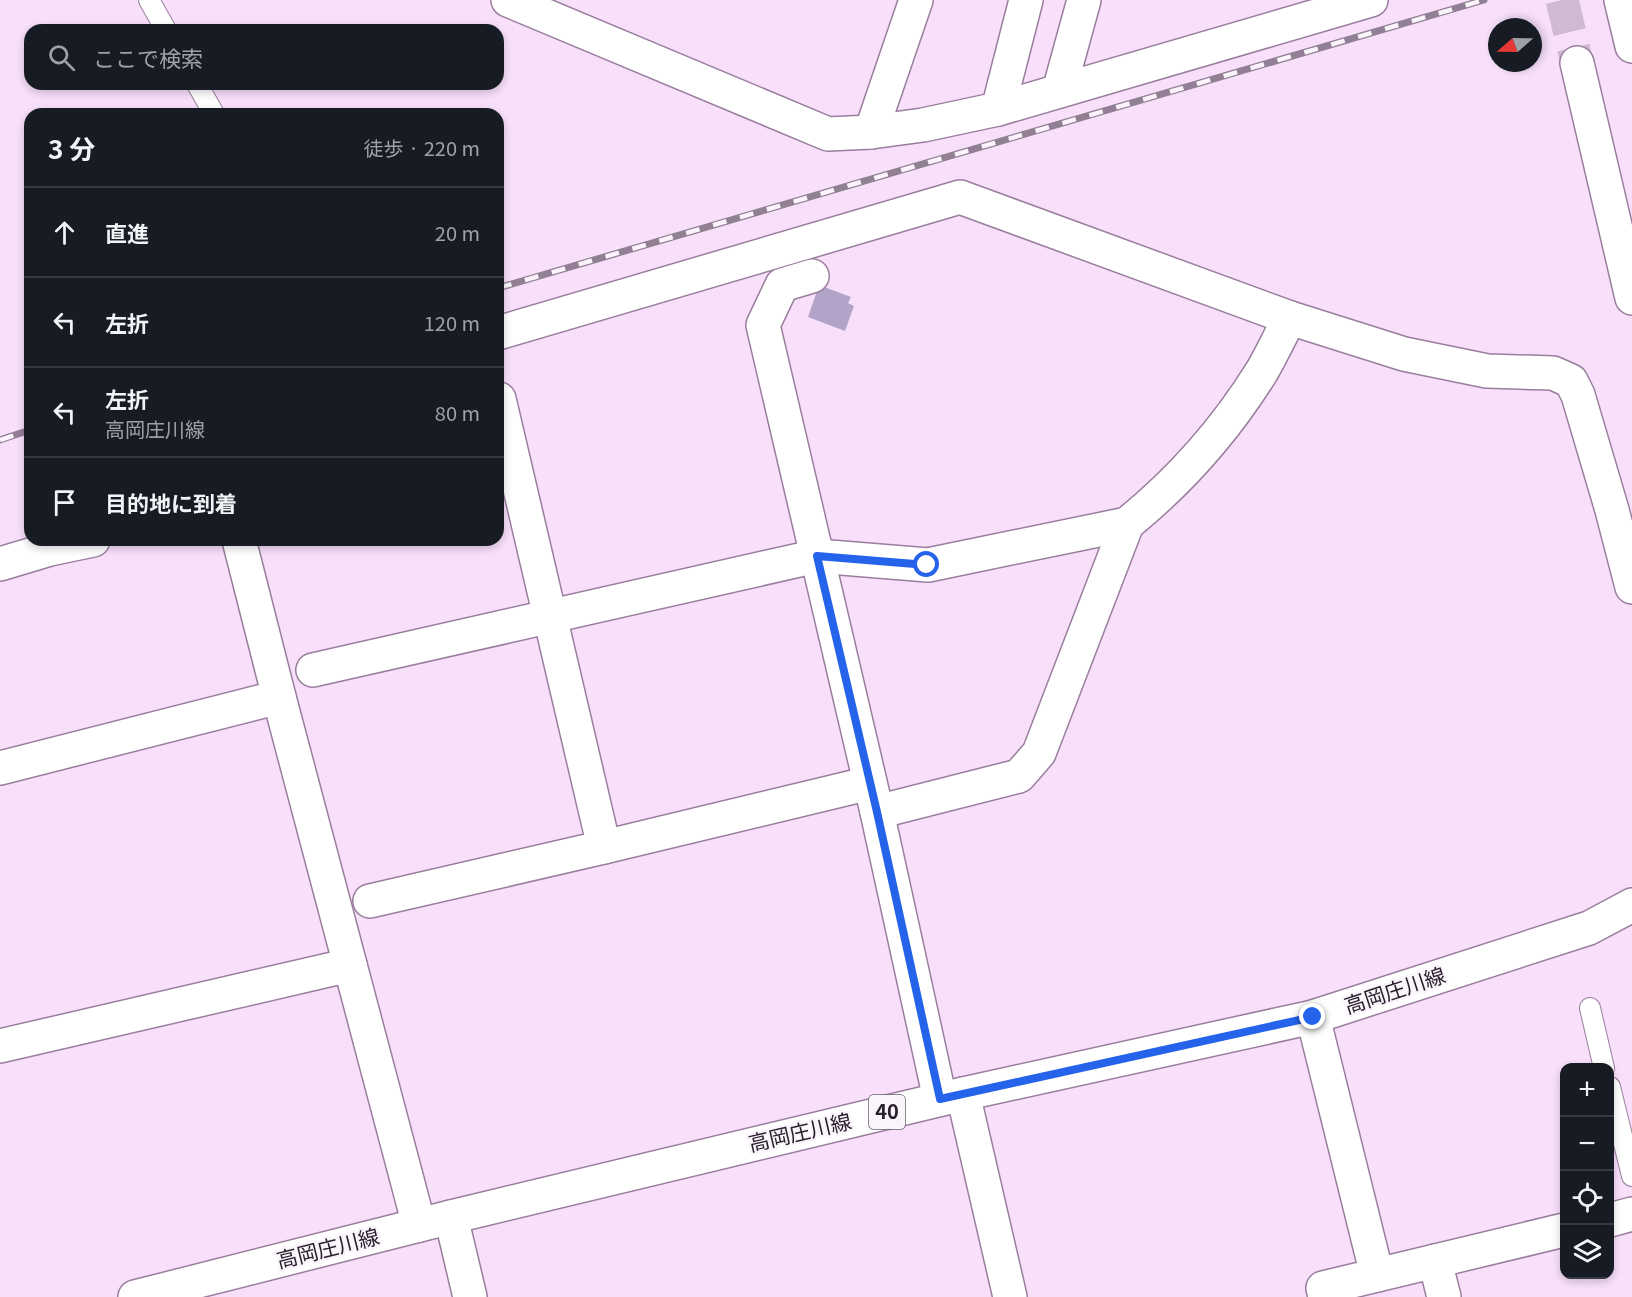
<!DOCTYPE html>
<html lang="ja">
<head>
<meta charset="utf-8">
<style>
	:root { --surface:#171b24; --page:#20242c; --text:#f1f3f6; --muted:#9ea1a6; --line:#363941 }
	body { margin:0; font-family:Georgia,"Noto Sans JP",serif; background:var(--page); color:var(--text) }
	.controls { position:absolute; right:18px; bottom:18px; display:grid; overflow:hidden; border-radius:12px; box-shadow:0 3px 9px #0003 }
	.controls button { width:54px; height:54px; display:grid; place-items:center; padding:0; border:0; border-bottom:2px solid var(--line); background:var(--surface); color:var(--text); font:30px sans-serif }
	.compass { position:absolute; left:1488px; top:18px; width:54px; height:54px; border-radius:50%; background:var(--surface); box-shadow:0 3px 9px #0003; rotate:250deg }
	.stop { position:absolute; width:18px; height:18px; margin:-14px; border:4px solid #2563eb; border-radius:50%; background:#fff }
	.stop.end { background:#2563eb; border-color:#fff; box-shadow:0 2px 6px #0008 }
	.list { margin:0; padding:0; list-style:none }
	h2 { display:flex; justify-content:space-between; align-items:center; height:78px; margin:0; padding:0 24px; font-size:26px }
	h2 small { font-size:20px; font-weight:400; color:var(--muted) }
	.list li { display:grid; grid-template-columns:39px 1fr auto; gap:18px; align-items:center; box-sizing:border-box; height:90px; padding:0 24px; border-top:2px solid var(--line) }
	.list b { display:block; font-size:22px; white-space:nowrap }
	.list p { margin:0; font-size:20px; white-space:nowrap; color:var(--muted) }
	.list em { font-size:20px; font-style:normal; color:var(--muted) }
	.icon { flex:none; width:33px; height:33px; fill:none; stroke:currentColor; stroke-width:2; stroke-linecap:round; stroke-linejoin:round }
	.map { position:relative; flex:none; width:1632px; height:1297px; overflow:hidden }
	.search { position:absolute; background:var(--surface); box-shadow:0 3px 9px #0003; left:24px; top:24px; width:480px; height:66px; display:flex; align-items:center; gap:15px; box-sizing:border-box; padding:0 21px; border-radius:18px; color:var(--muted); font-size:22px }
	.panel { position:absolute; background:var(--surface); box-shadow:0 3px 9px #0003; left:24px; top:108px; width:480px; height:438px; border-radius:18px }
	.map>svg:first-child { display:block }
</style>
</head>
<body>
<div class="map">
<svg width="1632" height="1297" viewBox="0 0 1632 1297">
	<rect width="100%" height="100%" fill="#f8e0fb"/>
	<path fill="#b2a4c9" d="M819 285 851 297 848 303 854 306 845 331 808 317Z"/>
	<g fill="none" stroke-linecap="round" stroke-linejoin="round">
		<path stroke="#cfbad2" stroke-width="33" stroke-dasharray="33 16" stroke-linecap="butt" d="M1562 0 1577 63"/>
		<defs>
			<g id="lane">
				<path d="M149 0 166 30"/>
				<path d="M197 84 214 114"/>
				<path d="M1590 1008 1604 1068"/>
				<path d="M1610 1087 1632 1176"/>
			</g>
			<g id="street">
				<path d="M508 0 828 134 871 132 923 125 998 109 1371 0"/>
				<path d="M1621 0 1632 46"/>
				<path d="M1059 91 1084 0"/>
				<path d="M998 109 1026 0"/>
				<path d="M871 132 916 0"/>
				<path d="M812 276 782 285 763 325 877 812 940 1099"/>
				<path d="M498 333 960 197 1290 318 1404 354 1487 371 1553 373 1571 381 1578 395 1612 510 1632 587"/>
				<path d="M499 399 604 847"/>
				<path d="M239 540 279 697 419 1225"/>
				<path d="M0 564 50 549 93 540"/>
				<path d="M313 670 817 556 928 565 1127 524"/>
				<path d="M0 768 279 697"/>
				<path d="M877 812 1019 776 1039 753 1127 524C1180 481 1226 429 1262 371 1272 354 1280 336 1290 318"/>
				<path d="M370 901 604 847 870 783"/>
				<path d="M1313 1017 1377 1275"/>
				<path d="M0 1046 350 965"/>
				<path d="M963 1094 1010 1297"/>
				<path d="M451 1217 470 1297"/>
				<path d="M1610 1220 1632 1214"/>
				<path d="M1435 1261 1444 1297"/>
				<path d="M1325 1297 1323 1288 1564 1230"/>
			</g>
			<path id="secondary" d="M1577 63 1632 298"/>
			<path id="primary" d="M135 1297 451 1217 963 1094 1313 1017 1589 928 1632 905"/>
		</defs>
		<use href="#lane" stroke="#997e9d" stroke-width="22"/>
		<use href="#street" stroke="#997e9d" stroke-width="36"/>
		<use href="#secondary" stroke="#997e9d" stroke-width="36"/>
		<use href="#primary" stroke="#997e9d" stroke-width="36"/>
		<use href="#lane" stroke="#fff" stroke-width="20"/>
		<use href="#street" stroke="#fff" stroke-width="33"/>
		<use href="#secondary" stroke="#fff" stroke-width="33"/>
		<use href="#primary" stroke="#fff" stroke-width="33"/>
		<defs>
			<g id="rail">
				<path d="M498 288 1484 0"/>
				<path d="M0 440 30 430"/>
			</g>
		</defs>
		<use href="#rail" stroke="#917f93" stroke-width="7"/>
		<use href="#rail" stroke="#faf4fb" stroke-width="4.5" stroke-dasharray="14" stroke-linecap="butt"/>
	</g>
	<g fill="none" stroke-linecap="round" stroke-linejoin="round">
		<path stroke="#2563eb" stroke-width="8" d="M927 565 817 556 877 812 940 1099 1313 1017"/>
	</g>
	<g text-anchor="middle" stroke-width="5" stroke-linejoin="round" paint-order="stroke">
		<rect fill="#faf4fb" stroke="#69606b" stroke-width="1.5" x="869" y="1095" width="36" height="34" rx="4.5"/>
		<g font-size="20" font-weight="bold" fill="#2b202d">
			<text x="887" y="1119">40</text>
		</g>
		<g font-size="21" fill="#2b202d" stroke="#faf4fb">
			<text transform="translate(1395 991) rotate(-18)" y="7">高岡庄川線</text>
			<text transform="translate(800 1133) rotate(-13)" y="7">高岡庄川線</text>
			<text transform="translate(328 1249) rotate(-14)" y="7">高岡庄川線</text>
		</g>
	</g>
</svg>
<div class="controls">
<button>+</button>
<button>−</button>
<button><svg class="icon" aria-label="locate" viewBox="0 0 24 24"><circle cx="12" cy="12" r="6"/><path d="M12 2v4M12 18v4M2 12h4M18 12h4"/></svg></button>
<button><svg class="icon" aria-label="layers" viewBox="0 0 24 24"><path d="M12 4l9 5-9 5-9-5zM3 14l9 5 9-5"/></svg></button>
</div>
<svg class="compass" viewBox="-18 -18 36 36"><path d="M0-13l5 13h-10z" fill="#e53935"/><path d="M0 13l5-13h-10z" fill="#9ea1a6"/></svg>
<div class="stop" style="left:927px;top:565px"></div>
<div class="stop end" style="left:1313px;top:1017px"></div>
<div class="search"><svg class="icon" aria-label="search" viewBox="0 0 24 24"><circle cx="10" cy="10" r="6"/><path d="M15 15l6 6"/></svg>ここで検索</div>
<section class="panel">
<h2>3 分<small>徒歩 · 220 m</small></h2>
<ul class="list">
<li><svg class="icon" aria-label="ahead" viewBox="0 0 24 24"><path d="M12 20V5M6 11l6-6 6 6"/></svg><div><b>直進</b></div><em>20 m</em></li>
<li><svg class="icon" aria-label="left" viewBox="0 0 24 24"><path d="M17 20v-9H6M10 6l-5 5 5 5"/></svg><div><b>左折</b></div><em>120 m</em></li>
<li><svg class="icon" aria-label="left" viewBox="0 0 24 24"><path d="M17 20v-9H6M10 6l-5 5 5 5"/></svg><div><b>左折</b><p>高岡庄川線</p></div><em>80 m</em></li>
<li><svg class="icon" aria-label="arrive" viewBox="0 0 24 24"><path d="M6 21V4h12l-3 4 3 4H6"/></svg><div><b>目的地に到着</b></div></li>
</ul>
</section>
</div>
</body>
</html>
